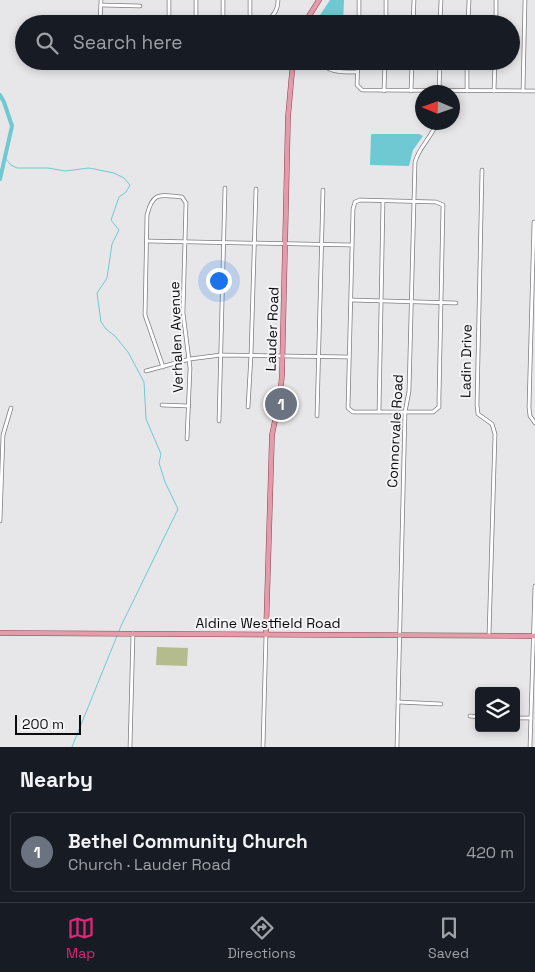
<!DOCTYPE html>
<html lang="en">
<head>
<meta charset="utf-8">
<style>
	:root { --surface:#171b24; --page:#20242c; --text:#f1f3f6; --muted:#9ea1a6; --line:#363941; --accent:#db2777 }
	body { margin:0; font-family:"Space Grotesk",sans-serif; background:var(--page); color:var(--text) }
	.controls { position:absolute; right:15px; bottom:15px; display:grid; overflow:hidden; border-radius:5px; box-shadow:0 2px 8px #0003 }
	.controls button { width:45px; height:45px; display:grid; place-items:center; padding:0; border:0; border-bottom:1px solid var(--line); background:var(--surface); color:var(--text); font:25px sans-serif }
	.compass { position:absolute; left:415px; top:85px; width:45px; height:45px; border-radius:50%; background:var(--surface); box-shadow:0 2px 8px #0003; rotate:272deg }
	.scale { position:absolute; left:15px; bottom:12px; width:66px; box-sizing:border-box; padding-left:5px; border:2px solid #0b0b0c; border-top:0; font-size:14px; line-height:18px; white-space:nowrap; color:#0b0b0c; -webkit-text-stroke:4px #f4f4f7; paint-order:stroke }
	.you { position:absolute; left:218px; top:280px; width:18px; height:18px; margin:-12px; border:4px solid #fff; border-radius:50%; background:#1a73e8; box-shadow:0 0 0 8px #1a73e833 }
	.badge { display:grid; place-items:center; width:32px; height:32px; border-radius:50%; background:var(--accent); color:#fff; font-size:16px; font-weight:700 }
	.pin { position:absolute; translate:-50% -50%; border:2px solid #fff; box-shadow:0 1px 5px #0006 }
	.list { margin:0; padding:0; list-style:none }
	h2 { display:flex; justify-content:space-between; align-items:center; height:65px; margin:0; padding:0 20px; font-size:21px }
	h2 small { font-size:16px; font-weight:400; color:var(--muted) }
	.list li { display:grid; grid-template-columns:32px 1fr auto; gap:15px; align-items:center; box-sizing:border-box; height:80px; margin:0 10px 10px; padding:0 10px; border:1px solid var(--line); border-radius:5px }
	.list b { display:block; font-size:19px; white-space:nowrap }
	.list p { margin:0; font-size:16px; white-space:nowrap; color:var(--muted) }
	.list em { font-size:16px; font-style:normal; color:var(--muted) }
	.icon { flex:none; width:28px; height:28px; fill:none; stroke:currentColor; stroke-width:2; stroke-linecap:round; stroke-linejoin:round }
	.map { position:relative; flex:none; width:535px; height:747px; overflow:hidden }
	.search { position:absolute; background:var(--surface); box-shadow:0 2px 8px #0003; left:15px; right:15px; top:15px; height:55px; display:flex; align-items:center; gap:12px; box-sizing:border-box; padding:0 18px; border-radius:28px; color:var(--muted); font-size:19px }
	.sheet { height:155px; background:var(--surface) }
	nav { display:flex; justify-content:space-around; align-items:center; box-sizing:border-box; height:70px; border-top:1px solid var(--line); background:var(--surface); font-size:14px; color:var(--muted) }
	nav a { display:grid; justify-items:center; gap:2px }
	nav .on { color:var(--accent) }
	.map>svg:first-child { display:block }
</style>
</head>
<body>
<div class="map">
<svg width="535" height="747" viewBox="0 0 535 747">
	<rect width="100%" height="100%" fill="#e7e7e9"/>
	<path fill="#b4bc8e" d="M157 647 188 648 187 666 156 665Z"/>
	<g fill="#6ec9d2">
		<path d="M330 0H344L343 24H314Z"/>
		<path d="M372 134H419L423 136 413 150 409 166 370 165 371 135Z"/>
	</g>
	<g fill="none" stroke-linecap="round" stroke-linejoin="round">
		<path stroke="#6ec9d2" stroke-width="1" d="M5 158 11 165 17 168H48L65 171 89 168 114 173 124 178 130 185 126 192 119 197 111 220 119 230 112 244 107 278 97 293 101 322 106 329 115 336 128 352 144 382 146 419 161 454 159 463 165 482 178 509 121 626 72 747"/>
		<path stroke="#6ec9d2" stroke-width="4" d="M0 95 4 102 12 126 0 179"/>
		<defs>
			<g id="minor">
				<path d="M101 5 140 6"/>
				<path d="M100 24 101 0"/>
				<path d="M169 24V0"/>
				<path d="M196 24V0"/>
				<path d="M223 24V0"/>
				<path d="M250 24V0"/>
				<path d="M263 24C272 17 278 12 278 0"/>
				<path d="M359 24V0"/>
				<path d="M386 24V0"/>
				<path d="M413 24 414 0"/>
				<path d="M440 24 441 0"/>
				<path d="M468 24 469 0"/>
				<path d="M496 24V0"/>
				<path d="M318 61C329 73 342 72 357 72"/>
				<path d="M358 61 357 85 362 90 535 91"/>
				<path d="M384 91 385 61"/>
				<path d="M411 91 412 61"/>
				<path d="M467 91V61"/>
				<path d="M494 91 495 61"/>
				<path d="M523 91 525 0"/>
				<path d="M439 92 440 61"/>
				<path d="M482 170 477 405 478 414 492 424 495 434 489 635"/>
				<path d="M360 200 436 202 443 205 439 398V407L433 412H353L348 408 353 209 355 202Z"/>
				<path d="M534 222 529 407 530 416 535 423"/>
				<path d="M147 241 352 245"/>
				<path d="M351 300 456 303"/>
				<path d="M163 367 145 315 147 215C153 191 160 195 182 197L186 203 183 313 190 368 187 439"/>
				<path d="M146 371 190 359 221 355 349 357"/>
				<path d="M162 405 189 406"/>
				<path d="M248 407 251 355 256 189"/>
				<path d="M379 412 383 201"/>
				<path d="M317 416 323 190"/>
				<path d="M219 421 225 188"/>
				<path d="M0 521 3 435 11 408"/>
				<path d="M398 702 441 704"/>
				<path d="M470 716 479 717"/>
				<path d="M516 718H531"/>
				<path d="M130 747 133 633"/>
				<path d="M263 747 266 634"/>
				<path d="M397 747 405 412 409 391 415 162C419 147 432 137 437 122"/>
				<path d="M530 747 535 586"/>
			</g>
			<g id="major">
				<path d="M304 24 319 0"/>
				<path d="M0 633 535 636"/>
				<path d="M266 634 272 435 280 396 282 375 288 117 293 61"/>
			</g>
		</defs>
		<use href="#minor" stroke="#7d7d80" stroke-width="4.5"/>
		<use href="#major" stroke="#8c3f4e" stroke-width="5.5"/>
		<use href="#minor" stroke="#fff" stroke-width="3"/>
		<use href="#major" stroke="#e39daa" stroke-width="4.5"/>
	</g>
	<g text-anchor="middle" stroke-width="4" stroke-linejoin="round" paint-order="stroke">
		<g font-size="14" fill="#0b0b0c" stroke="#f4f4f7">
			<text transform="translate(272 329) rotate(-88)" y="5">Lauder Road</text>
			<text transform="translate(176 337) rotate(-92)" y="5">Verhalen Avenue</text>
			<text transform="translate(466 361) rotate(-89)" y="5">Ladin Drive</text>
			<text transform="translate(395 431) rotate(-87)" y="5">Connorvale Road</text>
			<text x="268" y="628">Aldine Westfield Road</text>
		</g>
	</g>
</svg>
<div class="controls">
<button><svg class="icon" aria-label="layers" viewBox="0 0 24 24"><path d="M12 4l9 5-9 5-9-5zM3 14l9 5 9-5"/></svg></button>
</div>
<svg class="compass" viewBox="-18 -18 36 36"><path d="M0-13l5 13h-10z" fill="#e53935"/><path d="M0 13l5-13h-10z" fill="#9ea1a6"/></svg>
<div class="scale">200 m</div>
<div class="you"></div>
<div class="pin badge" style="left:281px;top:404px;background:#6b7280">1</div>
<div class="search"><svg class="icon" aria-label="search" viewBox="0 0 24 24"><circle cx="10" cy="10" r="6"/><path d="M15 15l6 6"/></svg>Search here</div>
</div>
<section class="sheet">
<h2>Nearby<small></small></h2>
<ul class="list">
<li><span class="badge" style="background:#6b7280">1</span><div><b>Bethel Community Church</b><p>Church · Lauder Road</p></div><em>420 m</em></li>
</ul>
</section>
<nav>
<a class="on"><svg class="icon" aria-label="map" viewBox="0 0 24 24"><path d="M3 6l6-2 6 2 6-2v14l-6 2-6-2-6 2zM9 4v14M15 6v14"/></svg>Map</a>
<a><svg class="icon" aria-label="directions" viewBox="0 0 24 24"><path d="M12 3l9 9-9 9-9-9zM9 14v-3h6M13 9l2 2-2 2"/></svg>Directions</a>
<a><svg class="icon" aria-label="saved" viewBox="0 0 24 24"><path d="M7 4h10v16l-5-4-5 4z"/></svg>Saved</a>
</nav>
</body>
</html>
